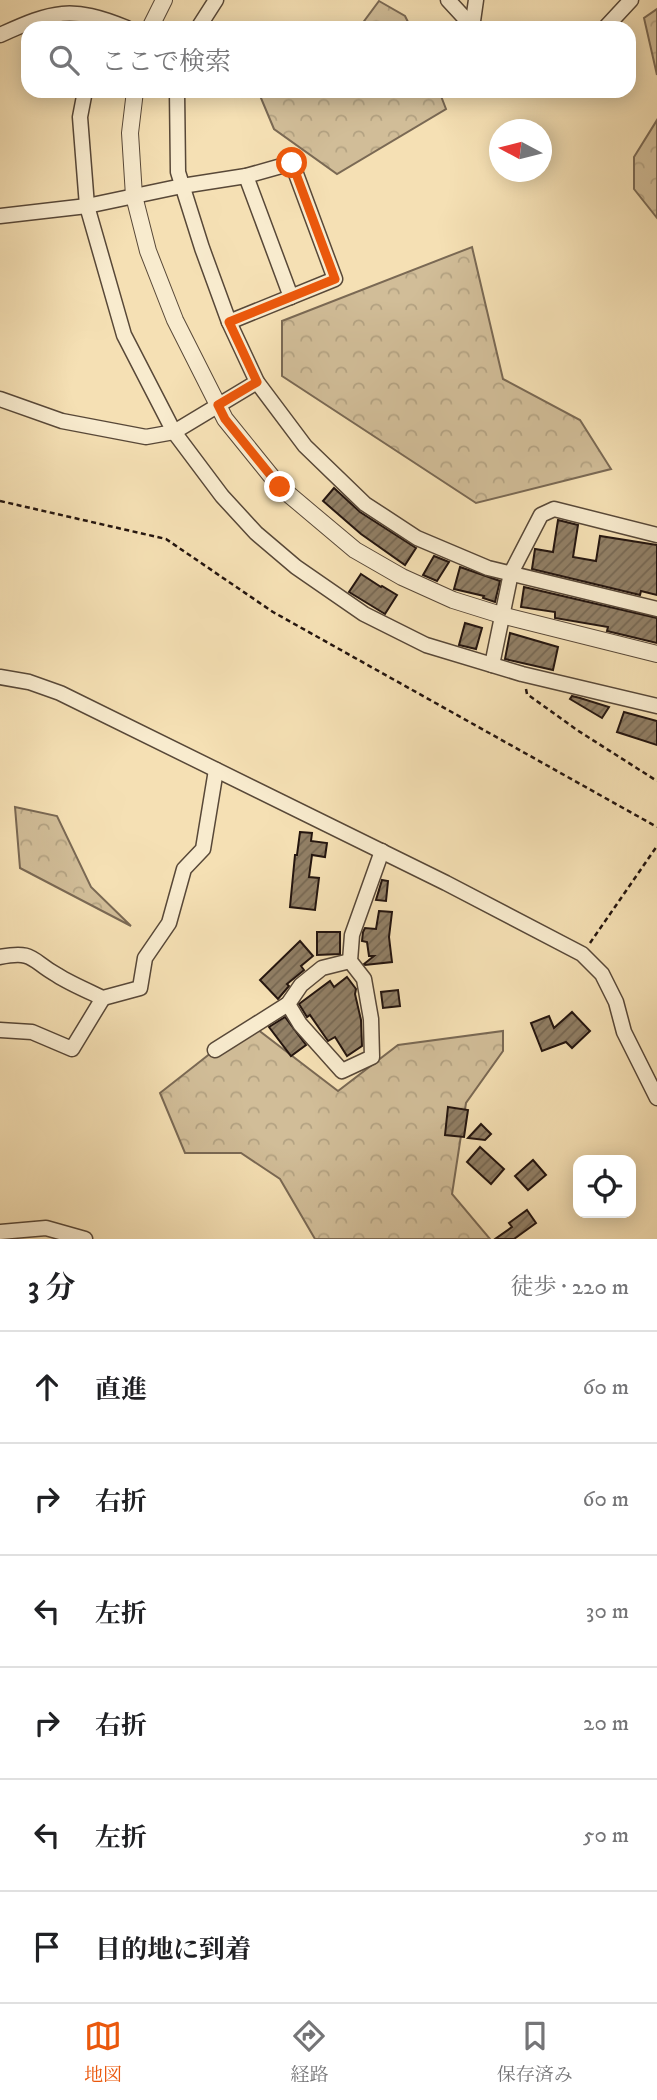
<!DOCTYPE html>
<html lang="ja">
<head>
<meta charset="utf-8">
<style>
	:root { --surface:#fff; --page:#f2f2f2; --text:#202124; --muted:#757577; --line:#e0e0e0; --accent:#ea580c }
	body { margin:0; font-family:"IM FELL DW Pica","Noto Serif JP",serif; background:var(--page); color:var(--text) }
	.controls { position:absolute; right:21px; bottom:21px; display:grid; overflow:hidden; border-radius:14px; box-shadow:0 4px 18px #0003 }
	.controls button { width:63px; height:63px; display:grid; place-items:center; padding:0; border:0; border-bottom:2px solid var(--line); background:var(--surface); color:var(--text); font:35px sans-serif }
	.compass { position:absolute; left:489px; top:119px; width:63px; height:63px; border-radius:50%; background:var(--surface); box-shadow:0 4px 18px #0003; rotate:277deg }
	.stop { position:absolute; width:21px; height:21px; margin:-16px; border:5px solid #ea580c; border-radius:50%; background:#fff }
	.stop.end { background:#ea580c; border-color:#fff; box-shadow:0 2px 7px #0008 }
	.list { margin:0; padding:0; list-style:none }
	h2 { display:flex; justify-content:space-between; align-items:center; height:91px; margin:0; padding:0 28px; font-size:30px }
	h2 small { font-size:23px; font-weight:400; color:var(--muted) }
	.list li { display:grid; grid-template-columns:46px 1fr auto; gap:21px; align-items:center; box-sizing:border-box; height:112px; padding:0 28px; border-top:2px solid var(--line) }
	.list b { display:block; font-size:26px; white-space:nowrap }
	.list em { font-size:23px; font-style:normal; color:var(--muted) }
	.icon { flex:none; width:38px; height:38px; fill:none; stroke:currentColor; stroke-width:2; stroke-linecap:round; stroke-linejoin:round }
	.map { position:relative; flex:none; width:657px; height:1239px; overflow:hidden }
	.search { position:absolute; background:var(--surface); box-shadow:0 4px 18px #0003; left:21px; right:21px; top:21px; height:77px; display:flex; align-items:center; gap:18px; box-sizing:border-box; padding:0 24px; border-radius:21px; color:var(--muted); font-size:26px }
	.sheet { height:763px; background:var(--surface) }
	nav { display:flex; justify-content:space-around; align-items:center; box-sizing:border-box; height:98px; border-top:2px solid var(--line); background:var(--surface); font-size:19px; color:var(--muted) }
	nav a { display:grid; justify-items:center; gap:4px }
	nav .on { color:var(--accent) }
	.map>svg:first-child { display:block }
</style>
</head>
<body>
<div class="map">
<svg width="657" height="1239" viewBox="0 0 657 1239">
	<defs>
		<pattern id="forest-crowns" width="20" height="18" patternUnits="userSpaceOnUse" patternTransform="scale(1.75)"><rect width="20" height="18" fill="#d1bd98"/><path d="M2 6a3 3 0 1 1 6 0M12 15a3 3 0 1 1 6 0" fill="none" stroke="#b3a282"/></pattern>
		<pattern id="building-hatch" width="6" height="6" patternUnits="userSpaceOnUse" patternTransform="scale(1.75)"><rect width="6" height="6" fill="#917f65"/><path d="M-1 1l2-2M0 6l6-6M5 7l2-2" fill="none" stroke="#766752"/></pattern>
	</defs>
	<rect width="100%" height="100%" fill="#f5e0b4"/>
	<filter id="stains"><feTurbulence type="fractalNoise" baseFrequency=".00286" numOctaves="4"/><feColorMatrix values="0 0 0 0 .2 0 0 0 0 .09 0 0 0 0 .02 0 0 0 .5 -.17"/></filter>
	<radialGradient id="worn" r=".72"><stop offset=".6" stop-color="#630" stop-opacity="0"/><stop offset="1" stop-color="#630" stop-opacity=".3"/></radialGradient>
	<g fill="url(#forest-crowns)" stroke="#7a6954" stroke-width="2">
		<path d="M379 1 405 16 411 28H359Z"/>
		<path d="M657 9V75L644 18Z"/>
		<path d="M258 91H439L446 109 337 174 274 129Z"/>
		<path d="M657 120V218L634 189V157Z"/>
		<path d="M472 247 503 379 580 420 611 469 476 503 282 376V321Z"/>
		<path d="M15 807 57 816 91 887 131 926 20 868Z"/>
		<path d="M249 1023 338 1091 398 1045 503 1031V1051L466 1103 452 1194 490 1239H315L280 1179 241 1153H185L160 1093Z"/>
	</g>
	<g fill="url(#building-hatch)" stroke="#24150f" stroke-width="2">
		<path d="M334 488 360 512 416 548 405 565 361 534 323 501Z"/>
		<path d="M558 520 578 525 573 557 596 561 600 536 657 545V595L641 591 640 595 532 569 535 549 553 552Z"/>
		<path d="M434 556 449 562 437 581 423 575Z"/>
		<path d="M460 567 500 581 495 602 483 598 484 596 454 589Z"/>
		<path d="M361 574 381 587 382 586 397 595 385 614 349 592Z"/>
		<path d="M524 587 657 618V643L607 631 608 627 555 618V612L521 607Z"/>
		<path d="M465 623 482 628 476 649 459 645Z"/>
		<path d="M510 633 558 647 553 670 505 659Z"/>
		<path d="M572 696 580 698 609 707 602 718 570 699Z"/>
		<path d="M624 712 657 721V745L617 732Z"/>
		<path d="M300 832 312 833 311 841 327 843 325 857 312 855 309 877 319 878 315 910 290 907 295 855H297Z"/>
		<path d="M382 880 388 881 386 901 376 900Z"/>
		<path d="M379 911 392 912 389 937 392 962 365 965 364 964 374 956H369L367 942 362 941 363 932 365 928 376 929Z"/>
		<path d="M317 932H340V954L317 955Z"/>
		<path d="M300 941 313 956 301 966 304 970 287 984 289 986 278 999 260 980Z"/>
		<path d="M347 977 356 989 355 994 361 1020 362 1046 347 1056 335 1037 328 1041 310 1015 307 1017 299 1004 330 981 334 987Z"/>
		<path d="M398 990 400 1006 383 1008 381 992Z"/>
		<path d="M572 1012 590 1031 572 1048 566 1042 542 1051 531 1023 549 1016 554 1028Z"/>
		<path d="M285 1017 306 1045 291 1056 269 1027Z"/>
		<path d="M448 1107 468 1110 464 1137 445 1135Z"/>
		<path d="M481 1124 491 1134 485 1140 468 1138Z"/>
		<path d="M480 1147 504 1169 491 1184 467 1162Z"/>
		<path d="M533 1160 546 1175 528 1190 515 1176Z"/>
		<path d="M527 1210 536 1223 514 1239H495L512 1227 509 1223Z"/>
	</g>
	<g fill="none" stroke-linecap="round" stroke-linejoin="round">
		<defs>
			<g id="minor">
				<path d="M448 0 472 26"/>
				<path d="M198 28 216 0"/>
				<path d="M472 28 476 0"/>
				<path d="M605 28 631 0"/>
				<path d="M0 35C53 11 71 5 127 28"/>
				<path d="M85 91 80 117 87 206 124 335 174 432 222 496 256 533 296 567 364 614 426 645 522 674 657 706"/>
				<path d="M177 91 178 172 202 248 229 322 257 382 305 446 365 504 417 538 488 568 657 609"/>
				<path d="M246 176 291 297"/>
				<path d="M0 216 87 206 182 186 246 176 292 163 335 279 229 322"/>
				<path d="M0 399 62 421 146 437 174 432 257 382"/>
				<path d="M492 665 511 573 541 515 554 509 657 535"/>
				<path d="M0 677 29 682 60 693 446 883 582 954 602 974 616 1002 624 1032 657 1098"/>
				<path d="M0 957C35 950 31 961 57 975 71 984 88 991 103 998L140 988 145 958 169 923 184 869 203 849 216 770"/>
				<path d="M288 1004 300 1024 342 1071 372 1057 371 1019 364 979 350 961 352 935 382 851"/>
				<path d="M0 1030 32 1032 72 1049 103 998"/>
				<path d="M215 1050 288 1004 301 985 322 968 350 961"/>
				<path d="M0 1232 46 1228 85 1239"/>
			</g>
			<g id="tertiary">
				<path d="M150 28 164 0"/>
				<path d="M135 91 130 133 134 196 148 251 175 320 225 419 280 487 355 550 402 577 453 600 501 615 657 654"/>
			</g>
		</defs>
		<use href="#minor" stroke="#584838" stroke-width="17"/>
		<use href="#tertiary" stroke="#584838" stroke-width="18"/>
		<g stroke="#24150f" stroke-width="2.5" stroke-dasharray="5 3.5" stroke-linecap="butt">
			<path d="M0 501 166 539 273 612 657 827"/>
			<path d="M526 689 527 694 577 730 657 781"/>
			<path d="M590 943 657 846"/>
		</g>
		<use href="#minor" stroke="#f8ebce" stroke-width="14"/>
		<use href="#tertiary" stroke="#f8ebce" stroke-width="16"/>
	</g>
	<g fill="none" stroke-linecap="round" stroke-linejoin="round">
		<path stroke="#ea580c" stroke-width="9" d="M280 487 225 419 218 405 257 382 229 322 335 279 292 163"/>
	</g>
	<rect width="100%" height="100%" filter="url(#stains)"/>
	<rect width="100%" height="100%" fill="url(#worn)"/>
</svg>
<div class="controls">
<button><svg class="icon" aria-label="locate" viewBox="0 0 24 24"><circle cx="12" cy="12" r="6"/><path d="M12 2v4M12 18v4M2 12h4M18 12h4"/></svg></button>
</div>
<svg class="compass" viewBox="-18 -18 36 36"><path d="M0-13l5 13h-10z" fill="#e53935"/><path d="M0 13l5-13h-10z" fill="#757577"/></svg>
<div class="stop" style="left:292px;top:163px"></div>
<div class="stop end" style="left:280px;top:487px"></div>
<div class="search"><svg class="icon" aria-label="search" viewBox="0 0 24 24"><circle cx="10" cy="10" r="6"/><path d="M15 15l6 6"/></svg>ここで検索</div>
</div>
<section class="sheet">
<h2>3 分<small>徒歩 · 220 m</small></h2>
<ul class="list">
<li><svg class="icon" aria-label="ahead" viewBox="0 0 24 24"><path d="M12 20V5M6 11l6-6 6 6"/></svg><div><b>直進</b></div><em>60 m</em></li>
<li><svg class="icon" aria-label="right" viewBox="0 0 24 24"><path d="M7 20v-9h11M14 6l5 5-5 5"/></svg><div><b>右折</b></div><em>60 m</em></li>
<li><svg class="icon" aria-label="left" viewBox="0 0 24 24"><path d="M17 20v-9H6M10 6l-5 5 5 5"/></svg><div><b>左折</b></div><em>30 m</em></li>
<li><svg class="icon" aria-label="right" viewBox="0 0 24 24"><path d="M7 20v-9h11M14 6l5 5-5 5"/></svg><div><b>右折</b></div><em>20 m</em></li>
<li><svg class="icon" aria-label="left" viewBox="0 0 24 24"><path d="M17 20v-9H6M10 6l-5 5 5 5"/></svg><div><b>左折</b></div><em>50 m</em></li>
<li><svg class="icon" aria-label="arrive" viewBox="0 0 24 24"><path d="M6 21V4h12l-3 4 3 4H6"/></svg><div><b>目的地に到着</b></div></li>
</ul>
</section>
<nav>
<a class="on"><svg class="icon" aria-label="map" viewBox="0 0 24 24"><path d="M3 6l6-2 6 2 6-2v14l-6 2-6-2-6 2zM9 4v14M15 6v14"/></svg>地図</a>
<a><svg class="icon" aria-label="directions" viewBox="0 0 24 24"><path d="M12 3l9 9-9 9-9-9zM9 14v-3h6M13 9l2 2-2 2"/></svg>経路</a>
<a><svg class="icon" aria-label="saved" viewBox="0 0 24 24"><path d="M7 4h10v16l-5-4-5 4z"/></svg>保存済み</a>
</nav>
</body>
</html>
